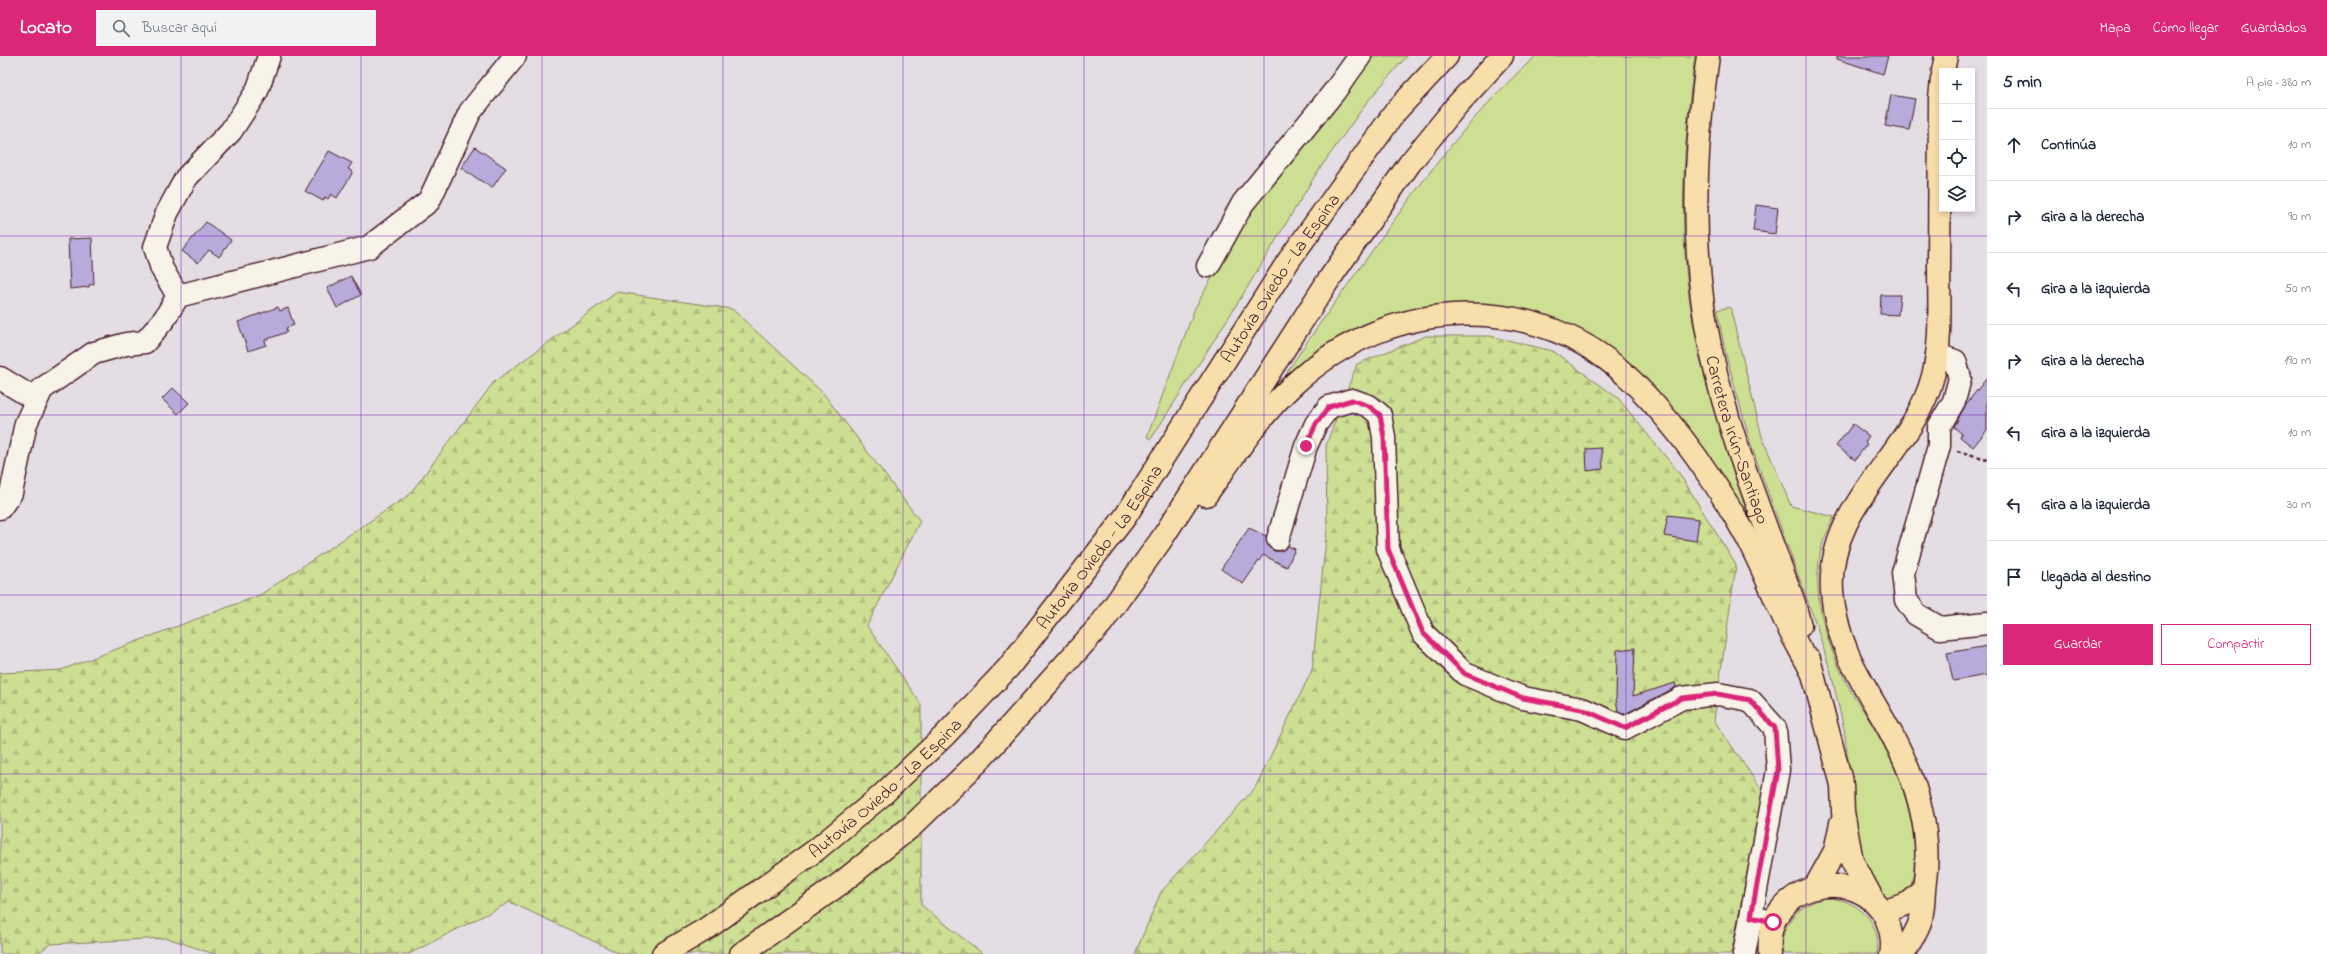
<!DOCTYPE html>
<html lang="es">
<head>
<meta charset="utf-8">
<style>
	:root { --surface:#fff; --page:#f2f2f3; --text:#1f2937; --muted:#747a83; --line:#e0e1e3; --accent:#db2777 }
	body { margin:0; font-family:"Indie Flower",sans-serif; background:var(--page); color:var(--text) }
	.controls { position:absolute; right:12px; top:12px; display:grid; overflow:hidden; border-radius:0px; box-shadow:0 2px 6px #0003 }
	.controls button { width:36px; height:36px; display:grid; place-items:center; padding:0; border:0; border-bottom:1px solid var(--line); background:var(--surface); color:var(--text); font:20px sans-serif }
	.stop { position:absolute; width:12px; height:12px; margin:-9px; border:3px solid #db2777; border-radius:50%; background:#fff }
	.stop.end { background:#db2777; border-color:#fff; box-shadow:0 1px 4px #0008 }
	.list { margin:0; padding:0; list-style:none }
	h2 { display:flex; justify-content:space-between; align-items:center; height:52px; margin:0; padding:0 16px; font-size:17px }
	h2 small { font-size:13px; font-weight:400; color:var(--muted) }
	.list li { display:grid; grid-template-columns:26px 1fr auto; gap:12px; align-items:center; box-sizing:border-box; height:72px; padding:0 16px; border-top:1px solid var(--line) }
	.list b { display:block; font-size:15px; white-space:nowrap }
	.list em { font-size:13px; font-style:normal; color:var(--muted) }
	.actions { display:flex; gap:8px; padding:12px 16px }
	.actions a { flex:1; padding:9px 0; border:1px solid var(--accent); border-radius:0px; text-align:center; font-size:14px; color:var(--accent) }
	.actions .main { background:var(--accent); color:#fff }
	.icon { flex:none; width:22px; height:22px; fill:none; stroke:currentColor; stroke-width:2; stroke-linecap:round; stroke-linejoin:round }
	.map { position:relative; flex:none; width:1987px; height:898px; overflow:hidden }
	header { display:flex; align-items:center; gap:24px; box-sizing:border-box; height:56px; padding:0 20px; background:var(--accent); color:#fff }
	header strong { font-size:19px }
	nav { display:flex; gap:22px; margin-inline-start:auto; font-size:14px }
	.search { width:280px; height:36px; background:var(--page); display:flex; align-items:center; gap:10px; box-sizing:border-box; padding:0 14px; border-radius:0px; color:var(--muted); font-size:15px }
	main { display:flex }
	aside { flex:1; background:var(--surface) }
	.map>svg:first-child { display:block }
</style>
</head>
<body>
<header>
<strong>Locato</strong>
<div class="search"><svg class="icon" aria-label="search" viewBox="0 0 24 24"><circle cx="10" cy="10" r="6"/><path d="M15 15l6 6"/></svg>Buscar aquí</div>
<nav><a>Mapa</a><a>Cómo llegar</a><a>Guardados</a></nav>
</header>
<main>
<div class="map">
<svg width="1987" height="898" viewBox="0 0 1987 898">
	<defs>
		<pattern id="forest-firs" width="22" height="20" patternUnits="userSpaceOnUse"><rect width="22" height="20" fill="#cddf93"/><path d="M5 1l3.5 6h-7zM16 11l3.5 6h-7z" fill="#b2bf7f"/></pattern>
	</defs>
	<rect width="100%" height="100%" fill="#e4dde4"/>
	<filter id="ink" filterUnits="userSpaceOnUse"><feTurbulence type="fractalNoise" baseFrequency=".025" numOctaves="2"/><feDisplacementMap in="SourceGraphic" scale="8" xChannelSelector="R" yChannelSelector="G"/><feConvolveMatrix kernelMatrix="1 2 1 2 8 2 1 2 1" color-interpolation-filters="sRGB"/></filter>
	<g filter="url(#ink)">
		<g fill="#cddf93" stroke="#8c7f5f">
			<path d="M1371 0H1407L1367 46 1316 118 1239 245 1151 383 1147 381 1195 252 1256 144Z"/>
			<path d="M1536 0H1695C1684 82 1678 165 1690 247 1701 326 1728 401 1754 476L1636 317 1461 249 1290 317 1287 316C1312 277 1340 240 1367 202 1418 130 1470 59 1536 0Z"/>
			<path d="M1730 251 1762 381 1791 450 1834 461C1831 469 1826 478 1823 486 1808 534 1827 593 1851 635 1860 650 1870 664 1878 679 1896 711 1910 747 1914 784 1915 802 1915 822 1908 838L1887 843 1875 827 1864 807 1856 764 1844 673 1831 617 1817 571 1752 392 1726 299 1717 254Z"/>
			<path d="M1826 842C1856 842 1883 866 1877 898H1783C1777 869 1800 847 1826 842Z"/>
		</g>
		<g fill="url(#forest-firs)" stroke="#8c7f5f">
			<path d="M617 236 732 253 823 337 920 465 867 570 921 648V849L983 898H621L510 846 409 898H214L167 882 50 888 37 898H0V617L61 614 260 539 409 439 494 326Z"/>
			<path d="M1426 280H1490L1553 295 1618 342 1679 417 1736 509 1714 664 1763 736 1731 898H1135L1161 836 1255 732 1312 614 1327 473 1326 389 1357 308Z"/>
		</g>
		<g fill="#b8aada" stroke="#4a1f2b">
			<path d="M1837 0H1888L1883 18 1837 3Z"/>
			<path d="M1891 39 1915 43 1909 74 1885 70Z"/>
			<path d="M475 91 506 112 492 132 461 112Z"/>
			<path d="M329 95 352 107 348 113 353 116 337 142 331 138 328 143 325 141 323 145 305 135Z"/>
			<path d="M1756 149 1778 152 1775 178 1753 175Z"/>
			<path d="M206 166 231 184 219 201 209 194 198 207 182 195Z"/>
			<path d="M92 182 94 228 89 229V231L70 233 68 183Z"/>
			<path d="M351 220 361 239 337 252 327 232Z"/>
			<path d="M1881 239H1900L1898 259 1880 258Z"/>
			<path d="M278 251 280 255 288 252 294 269 286 272 287 276 265 284 266 289 248 295 238 266Z"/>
			<path d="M1987 322V374L1973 391 1960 381 1962 378 1954 371 1966 348Z"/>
			<path d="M173 332 189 347 178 358 162 343Z"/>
			<path d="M1853 368 1869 380 1865 386 1867 388 1855 404 1836 390Z"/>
			<path d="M1601 392 1603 413 1587 415 1586 393Z"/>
			<path d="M1668 459 1699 463 1696 485 1664 480Z"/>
			<path d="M1249 472 1266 480 1269 491 1274 495H1281L1288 490 1295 493 1287 511 1263 499 1243 528 1221 513Z"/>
			<path d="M1987 590V619L1953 625 1947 597Z"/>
			<path d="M1635 592 1633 640 1675 627 1676 631 1625 658 1618 655 1616 643 1617 594Z"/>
		</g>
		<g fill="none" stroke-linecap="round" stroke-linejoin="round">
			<defs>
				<g id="minor">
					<path d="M1208 210 1243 147 1334 36 1360 0"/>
					<path d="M178 240 162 213 155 191 167 157 186 122 231 75 257 35 269 0"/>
					<path d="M1937 299 1955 305 1960 322 1954 345 1939 371V390L1903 517 1906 544 1916 558 1940 572 1987 567"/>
					<path d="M0 322 36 344"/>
					<path d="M0 452 11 437 26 367 42 333 94 297 126 288 145 286 165 262 178 240 369 191 429 145 470 56 515 0"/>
					<path d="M1278 483 1306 390 1316 368 1329 351 1352 344 1369 350 1380 359 1384 381 1388 493 1423 577 1465 618 1523 642 1582 653 1625 672 1682 642 1718 638 1750 644 1775 672 1778 714 1751 861"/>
					<path d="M1744 898 1751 861 1764 864"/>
				</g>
				<g id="highway">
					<path id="s1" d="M1708 0C1694 99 1690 197 1711 295 1729 381 1764 464 1794 547L1800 570"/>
					<path d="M1943 15 1946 0"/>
					<path d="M1206 439C1234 400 1259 360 1294 328 1390 239 1540 232 1634 327 1677 370 1717 427 1746 480 1761 508 1773 538 1786 567 1794 584 1804 600 1812 616"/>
					<path d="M1809 603 1842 729 1843 756 1852 805 1873 844"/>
					<path d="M1815 831 1835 795 1841 767"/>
					<path d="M1883 856 1909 847 1923 835"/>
					<path id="s2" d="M663 898 706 873 816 794 881 740 945 679 1008 612 1125 461 1289 204 1396 55 1447 0"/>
					<path d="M741 898 841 827 912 770 978 706 1101 568 1161 484 1328 225 1410 107 1457 49 1502 0"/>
					<path d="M1770 898C1769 892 1770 886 1770 880 1778 823 1861 811 1886 862 1891 874 1894 885 1891 898"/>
					<path d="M1903 898C1909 888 1916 877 1920 866 1924 854 1923 838 1925 825 1932 772 1916 723 1891 677 1865 629 1836 592 1832 535 1826 448 1913 398 1933 320 1942 286 1939 246 1939 211 1939 155 1940 99 1940 42L1942 23"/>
				</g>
			</defs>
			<use href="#minor" stroke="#4a1f2b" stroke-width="25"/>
			<use href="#highway" stroke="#4a1f2b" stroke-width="25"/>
			<path stroke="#4a1f2b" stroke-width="2.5" stroke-dasharray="4 3" stroke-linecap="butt" d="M1957 395 1987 403"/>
			<use href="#minor" stroke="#f7f3e8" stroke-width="22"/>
			<use href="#highway" stroke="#f8deab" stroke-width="22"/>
		</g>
	</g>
	<g fill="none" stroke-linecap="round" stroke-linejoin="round" filter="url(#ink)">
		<path stroke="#db2777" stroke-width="5" d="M1306 390 1316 368 1329 351 1352 344 1369 350 1380 359 1384 381 1388 493 1423 577 1465 618 1523 642 1582 653 1625 672 1682 642 1718 638 1750 644 1775 672 1778 714 1751 861 1773 866"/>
	</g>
	<path fill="none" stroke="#7b2cbf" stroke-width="1" stroke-opacity="0.55" d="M181 0V898M361 0V898M542 0V898M723 0V898M903 0V898M1084 0V898M1264 0V898M1445 0V898M1626 0V898M1806 0V898M0 180H1987M0 359H1987M0 539H1987M0 718H1987"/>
	<g text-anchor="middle" stroke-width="4" stroke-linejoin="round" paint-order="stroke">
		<g font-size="18" fill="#4a1f2b" stroke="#f7f3e8">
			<text dy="6" stroke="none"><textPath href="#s2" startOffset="926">Autovía Oviedo - La Espina</textPath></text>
			<text dy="6" stroke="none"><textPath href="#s1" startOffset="389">Carretera Irún-Santiago</textPath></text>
			<text dy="6" stroke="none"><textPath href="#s2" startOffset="602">Autovía Oviedo - La Espina</textPath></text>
			<text dy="6" stroke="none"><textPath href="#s2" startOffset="278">Autovía Oviedo - La Espina</textPath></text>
		</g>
	</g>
</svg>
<div class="controls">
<button>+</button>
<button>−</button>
<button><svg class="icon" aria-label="locate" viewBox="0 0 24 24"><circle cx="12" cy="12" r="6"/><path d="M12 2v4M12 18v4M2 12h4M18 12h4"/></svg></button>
<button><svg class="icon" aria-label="layers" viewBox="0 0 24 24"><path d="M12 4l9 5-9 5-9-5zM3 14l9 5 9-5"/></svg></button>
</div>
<div class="stop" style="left:1773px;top:866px"></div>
<div class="stop end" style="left:1306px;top:390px"></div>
</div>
<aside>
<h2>5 min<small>A pie · 380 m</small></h2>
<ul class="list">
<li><svg class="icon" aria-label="ahead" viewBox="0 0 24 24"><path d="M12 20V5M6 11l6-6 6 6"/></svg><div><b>Continúa</b></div><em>10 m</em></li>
<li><svg class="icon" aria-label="right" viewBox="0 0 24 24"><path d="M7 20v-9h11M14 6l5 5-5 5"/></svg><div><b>Gira a la derecha</b></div><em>90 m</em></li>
<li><svg class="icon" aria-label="left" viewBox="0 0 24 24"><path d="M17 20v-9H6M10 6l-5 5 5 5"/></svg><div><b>Gira a la izquierda</b></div><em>50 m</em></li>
<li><svg class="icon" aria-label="right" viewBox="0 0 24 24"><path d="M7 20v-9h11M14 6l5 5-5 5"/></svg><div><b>Gira a la derecha</b></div><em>190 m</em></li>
<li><svg class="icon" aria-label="left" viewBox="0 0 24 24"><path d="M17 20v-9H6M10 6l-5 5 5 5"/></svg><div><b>Gira a la izquierda</b></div><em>10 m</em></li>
<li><svg class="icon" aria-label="left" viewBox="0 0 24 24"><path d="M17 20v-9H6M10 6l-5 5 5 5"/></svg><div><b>Gira a la izquierda</b></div><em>30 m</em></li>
<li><svg class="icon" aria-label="arrive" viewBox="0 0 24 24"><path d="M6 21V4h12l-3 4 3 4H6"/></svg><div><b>Llegada al destino</b></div></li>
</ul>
<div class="actions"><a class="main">Guardar</a><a>Compartir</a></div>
</aside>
</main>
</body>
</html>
